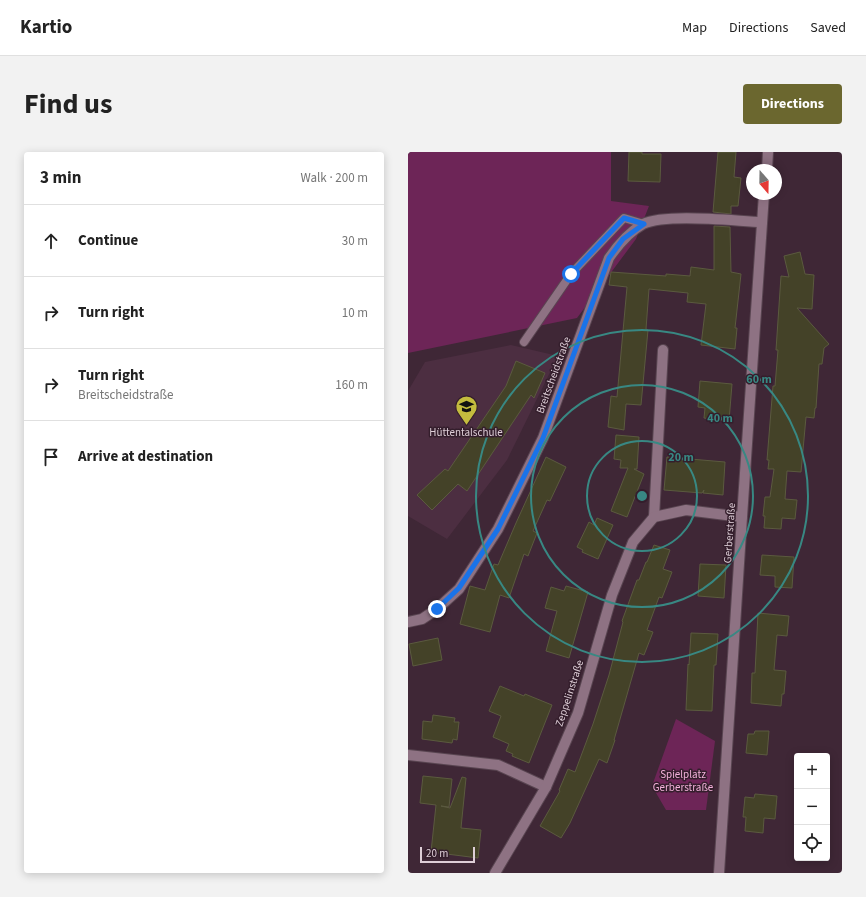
<!DOCTYPE html>
<html lang="en">
<head>
<meta charset="utf-8">
<style>
	:root { --surface:#fff; --page:#f2f2f2; --text:#222; --muted:#767676; --line:#e0e0e0; --accent:#6b672f }
	body { margin:0; font-family:"Source Sans 3",sans-serif; background:var(--page); color:var(--text) }
	.controls { position:absolute; right:12px; bottom:12px; display:grid; overflow:hidden; border-radius:4px; box-shadow:0 2px 10px #0003 }
	.controls button { width:36px; height:36px; display:grid; place-items:center; padding:0; border:0; border-bottom:1px solid var(--line); background:var(--surface); color:var(--text); font:20px sans-serif }
	.compass { position:absolute; left:338px; top:12px; width:36px; height:36px; border-radius:50%; background:var(--surface); box-shadow:0 2px 10px #0003; rotate:160deg }
	.scale { position:absolute; left:12px; bottom:10px; width:55px; box-sizing:border-box; padding-left:4px; border:2px solid #deced7; border-top:0; font-size:11px; line-height:14px; white-space:nowrap; color:#deced7; -webkit-text-stroke:3px #341e2c; paint-order:stroke }
	.stop { position:absolute; width:12px; height:12px; margin:-9px; border:3px solid #1a73e8; border-radius:50%; background:#fff }
	.stop.end { background:#1a73e8; border-color:#fff; box-shadow:0 1px 4px #0008 }
	.list { margin:0; padding:0; list-style:none }
	h2 { display:flex; justify-content:space-between; align-items:center; height:52px; margin:0; padding:0 16px; font-size:17px }
	h2 small { font-size:13px; font-weight:400; color:var(--muted) }
	.list li { display:grid; grid-template-columns:26px 1fr auto; gap:12px; align-items:center; box-sizing:border-box; height:72px; padding:0 16px; border-top:1px solid var(--line) }
	.list b { display:block; font-size:15px; white-space:nowrap }
	.list p { margin:0; font-size:13px; white-space:nowrap; color:var(--muted) }
	.list em { font-size:13px; font-style:normal; color:var(--muted) }
	.icon { flex:none; width:22px; height:22px; fill:none; stroke:currentColor; stroke-width:2; stroke-linecap:round; stroke-linejoin:round }
	.map { position:relative; flex:none; width:434px; height:721px; overflow:hidden; border-radius:4px }
	header { display:flex; align-items:center; gap:24px; box-sizing:border-box; height:56px; padding:0 20px; background:var(--surface); border-bottom:1px solid var(--line) }
	header strong { font-size:19px }
	nav { display:flex; gap:22px; margin-inline-start:auto; font-size:14px }
	.intro { display:flex; align-items:center; justify-content:space-between; box-sizing:border-box; height:96px; padding:0 24px }
	h1 { margin:0; font-size:28px }
	.button { padding:10px 18px; border-radius:4px; background:var(--accent); color:#fff; font-size:14px; font-weight:700 }
	main { display:flex; gap:24px; padding:0 24px }
	aside { flex:1; background:var(--surface); border-radius:4px; box-shadow:0 2px 10px #0003 }
	.map>svg:first-child { display:block }
</style>
</head>
<body>
<header>
<strong>Kartio</strong>
<nav><a>Map</a><a>Directions</a><a>Saved</a></nav>
</header>
<div class="intro"><h1>Find us</h1><a class="button">Directions</a></div>
<main>
<aside>
<h2>3 min<small>Walk · 200 m</small></h2>
<ul class="list">
<li><svg class="icon" aria-label="ahead" viewBox="0 0 24 24"><path d="M12 20V5M6 11l6-6 6 6"/></svg><div><b>Continue</b></div><em>30 m</em></li>
<li><svg class="icon" aria-label="right" viewBox="0 0 24 24"><path d="M7 20v-9h11M14 6l5 5-5 5"/></svg><div><b>Turn right</b></div><em>10 m</em></li>
<li><svg class="icon" aria-label="right" viewBox="0 0 24 24"><path d="M7 20v-9h11M14 6l5 5-5 5"/></svg><div><b>Turn right</b><p>Breitscheidstraße</p></div><em>160 m</em></li>
<li><svg class="icon" aria-label="arrive" viewBox="0 0 24 24"><path d="M6 21V4h12l-3 4 3 4H6"/></svg><div><b>Arrive at destination</b></div></li>
</ul>
</aside>
<div class="map">
<svg width="434" height="721" viewBox="0 0 434 721">
	<rect width="100%" height="100%" fill="#3f2736"/>
	<path fill="#4c2e41" d="M103 193 150 204 99 308 39 387 0 364V239L17 210Z"/>
	<g fill="#6d2557">
		<path d="M0 0H203V49L241 54 228 87 169 166 0 201Z"/>
		<path d="M268 567 307 589 298 658H258L244 634Z"/>
	</g>
	<g fill="#444228" stroke="#5b5a3f">
		<path d="M221 0H234V2H253L252 30 220 29Z"/>
		<path d="M310 0H328L326 25 333 26 330 54H323V62L305 60Z"/>
		<path d="M306 74 322 75 323 120 333 122 327 176H329L327 197 293 193 298 152 279 150 280 141 241 137 238 177 240 178 233 253 218 252 216 278 200 275 203 244 209 245 219 135 201 133 203 120 258 124V122L282 124 283 115 306 118Z"/>
		<path d="M392 100 397 122 406 123 404 157 389 156 421 192 416 196 414 212H411L408 256H407L406 266 398 265 393 320 379 319 377 347 389 348 387 367 374 366 373 377 356 376 357 364H355L357 345H362L366 317H360L361 308H359L365 234H367L370 198H368L373 124 381 125 376 104Z"/>
		<path d="M108 209 137 221 126 246 123 243 59 339 50 332 24 358 9 343 37 317 40 319 98 234Z"/>
		<path d="M292 229 324 232 321 269 296 266 297 256 290 255Z"/>
		<path d="M208 283 231 285 229 317H226L236 322 219 365 203 359 220 316H212L213 308 206 307Z"/>
		<path d="M138 305 158 315 142 349 139 348 125 379 129 381 120 404 116 402 101 446 92 443 82 480 52 472 62 434 77 438 86 412 90 413 108 371Z"/>
		<path d="M259 305 317 310 315 343 295 341 296 338 294 341 256 338Z"/>
		<path d="M189 366 205 373 190 407 174 400 175 398 169 395 181 370 186 373Z"/>
		<path d="M246 393 262 398 255 417 264 420 254 446 251 445 239 478 245 480 236 503 231 501 206 588H207L199 611 191 607 162 671 153 686 132 674 152 639 151 638 160 617 167 620 185 572 201 523 215 470 214 469 229 428H231L238 410H239Z"/>
		<path d="M354 403 386 405 384 436 367 435V424L352 423Z"/>
		<path d="M292 412 318 413 316 446 290 444Z"/>
		<path d="M158 434 180 440 161 506 138 499 149 459 137 456 143 435 156 439Z"/>
		<path d="M350 461 381 464 379 484 369 483 366 518 378 519 376 542H374L373 554 343 551 344 521H347Z"/>
		<path d="M283 481 310 482 308 513H306L304 559 278 558 280 512 281 513Z"/>
		<path d="M30 486 34 508 5 514 1 492Z"/>
		<path d="M92 534 116 544 117 542 144 553 121 611 104 604 105 602 98 599 101 592 85 585 93 564 81 559Z"/>
		<path d="M25 563 47 566 46 570H51L49 588 45 587 44 591 14 587 15 569 24 570Z"/>
		<path d="M347 579H361L359 603 338 601 340 582H346Z"/>
		<path d="M15 624 44 627 41 655 33 654 42 656 54 625 58 626 53 676 73 678 70 706 23 700 28 653 12 651Z"/>
		<path d="M347 642 369 644 367 667 356 666 355 681 337 679 338 665H335L337 645 346 646Z"/>
	</g>
	<g fill="none" stroke-linecap="round" stroke-linejoin="round">
		<defs>
			<path id="service" d="M116 190 163 122 216 66 236 72"/>
			<g id="minor">
				<path d="M359 18 360 0"/>
				<path d="M246 365 255 198"/>
				<path d="M0 470 14 467 29 457 51 437 90 377 135 286 201 106C210 93 221 80 235 72 259 61 326 69 354 70"/>
				<path d="M0 603 90 613 138 635"/>
				<path d="M87 721 138 635 170 561 204 443 225 390 246 365 278 358 334 365"/>
				<path d="M311 721 334 365 356 42"/>
			</g>
		</defs>
		<use href="#service" stroke="#594551" stroke-width="10"/>
		<use href="#minor" stroke="#594551" stroke-width="12"/>
		<use href="#service" stroke="#8e7283" stroke-width="8"/>
		<use href="#minor" stroke="#8e7283" stroke-width="10"/>
	</g>
	<g fill="none" stroke-linecap="round" stroke-linejoin="round">
		<path stroke="#1a73e8" stroke-width="5" d="M29 457 51 436 90 377 135 286 201 106 215 87 236 72 216 66 163 122"/>
	</g>
	<g fill="none" stroke="#388883" stroke-width="2">
		<circle cx="234" cy="344" r="55"/>
		<circle cx="234" cy="344" r="111"/>
		<circle cx="234" cy="344" r="166"/>
	</g>
	<defs>
		<symbol id="school-pin" viewBox="-11 -11 22 30"><path d="M0 17L-7.5 6A9.5 9.5 0 1 1 7.5 6Z" fill="#c4bc3e" stroke="#341e2c"/><path d="M0-5L7-2L0 1L-7-2ZM-4 1L0 2.5L4 1V4Q0 6-4 4Z" fill="#111"/></symbol>
	</defs>
	<g fill-rule="evenodd">
		<use href="#school-pin" x="46" y="242" width="25" height="34"/>
	</g>
	<g text-anchor="middle" stroke-width="3" stroke-linejoin="round" paint-order="stroke">
		<g font-size="11" fill="#deced7" stroke="#341e2c">
			<text transform="translate(145 223) rotate(-70)" y="4">Breitscheidstraße</text>
			<text transform="translate(321 381) rotate(-86)" y="4">Gerberstraße</text>
			<text transform="translate(161 541) rotate(-72)" y="4">Zeppelinstraße</text>
		</g>
		<g font-size="11" fill="#deced7" stroke="#341e2c">
			<text x="58" y="284">Hüttentalschule</text>
		</g>
		<g font-size="11" fill="#f3b1da" stroke="#341e2c">
			<text x="275" y="626">Spielplatz<tspan x="275" dy="13">Gerberstraße</tspan></text>
		</g>
	</g>
	<circle cx="234" cy="344" r="6" fill="#388883" stroke="#341e2c" stroke-width="2"/>
	<g font-size="12" text-anchor="middle" font-weight="bold" fill="#388883" stroke="#341e2c" stroke-width="3" stroke-linejoin="round" paint-order="stroke">
		<text x="351" y="231">60 m</text>
		<text x="312" y="270">40 m</text>
		<text x="273" y="309">20 m</text>
	</g>
</svg>
<div class="controls">
<button>+</button>
<button>−</button>
<button><svg class="icon" aria-label="locate" viewBox="0 0 24 24"><circle cx="12" cy="12" r="6"/><path d="M12 2v4M12 18v4M2 12h4M18 12h4"/></svg></button>
</div>
<svg class="compass" viewBox="-18 -18 36 36"><path d="M0-13l5 13h-10z" fill="#e53935"/><path d="M0 13l5-13h-10z" fill="#767676"/></svg>
<div class="scale">20 m</div>
<div class="stop" style="left:163px;top:122px"></div>
<div class="stop end" style="left:29px;top:457px"></div>
</div>
</main>
</body>
</html>
